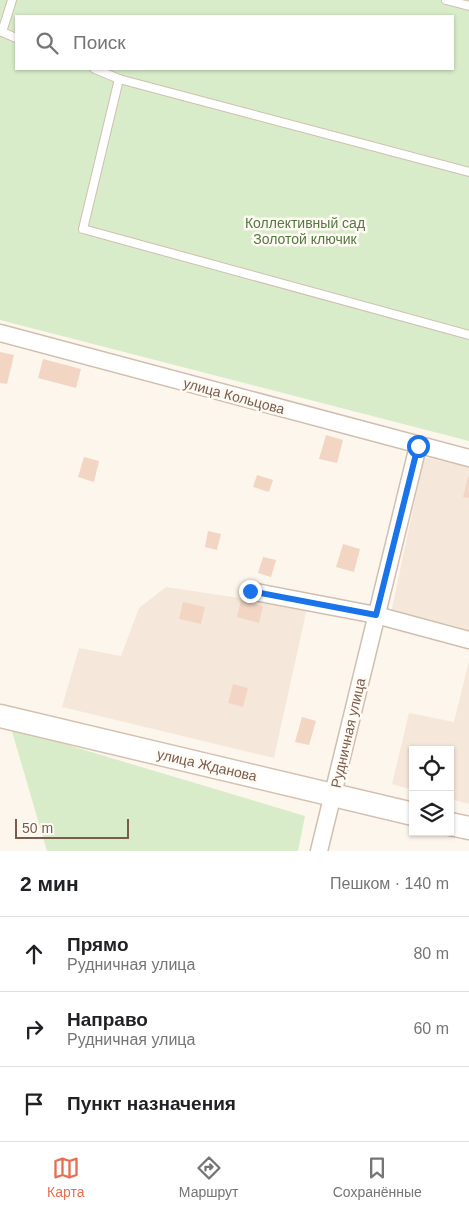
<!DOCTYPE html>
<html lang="ru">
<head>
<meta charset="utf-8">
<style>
	:root { --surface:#fff; --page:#f2f2f2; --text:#202124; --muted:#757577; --line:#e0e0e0; --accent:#e76f51 }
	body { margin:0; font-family:Helvetica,sans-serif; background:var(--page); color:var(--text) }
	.controls { position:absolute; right:15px; bottom:15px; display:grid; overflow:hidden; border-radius:0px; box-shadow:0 1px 4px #0004 }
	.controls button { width:45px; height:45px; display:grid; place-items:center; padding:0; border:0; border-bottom:1px solid var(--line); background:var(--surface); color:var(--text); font:25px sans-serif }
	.scale { position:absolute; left:15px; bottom:12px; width:114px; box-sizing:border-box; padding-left:5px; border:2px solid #7a5c4d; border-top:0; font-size:14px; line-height:18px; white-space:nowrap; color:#7a5c4d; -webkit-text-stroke:4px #fffaf3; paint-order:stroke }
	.stop { position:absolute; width:15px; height:15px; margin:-11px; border:4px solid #1a73e8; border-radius:50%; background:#fff }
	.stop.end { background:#1a73e8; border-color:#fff; box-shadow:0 1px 5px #0008 }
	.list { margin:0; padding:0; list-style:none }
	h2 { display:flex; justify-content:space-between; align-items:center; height:65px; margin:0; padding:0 20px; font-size:21px }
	h2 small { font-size:16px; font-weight:400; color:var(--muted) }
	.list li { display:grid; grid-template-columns:32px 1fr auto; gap:15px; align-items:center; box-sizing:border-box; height:75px; padding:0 20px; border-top:1px solid var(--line) }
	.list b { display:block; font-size:19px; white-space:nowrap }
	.list p { margin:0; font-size:16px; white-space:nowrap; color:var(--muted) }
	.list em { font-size:16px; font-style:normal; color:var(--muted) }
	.icon { flex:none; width:28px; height:28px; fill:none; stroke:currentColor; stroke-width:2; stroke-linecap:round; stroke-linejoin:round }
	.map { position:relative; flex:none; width:469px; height:851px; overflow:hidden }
	.search { position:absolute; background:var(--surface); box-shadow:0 1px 4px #0004; left:15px; right:15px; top:15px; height:55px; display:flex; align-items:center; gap:12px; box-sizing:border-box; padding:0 18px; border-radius:0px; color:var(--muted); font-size:19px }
	.sheet { height:290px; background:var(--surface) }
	nav { display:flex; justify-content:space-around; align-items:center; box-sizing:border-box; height:70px; border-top:1px solid var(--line); background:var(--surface); font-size:14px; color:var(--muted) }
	nav a { display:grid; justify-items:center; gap:2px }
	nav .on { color:var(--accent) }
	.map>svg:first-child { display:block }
</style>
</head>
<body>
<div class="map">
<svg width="469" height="851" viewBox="0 0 469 851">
	<rect width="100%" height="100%" fill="#fdf6ec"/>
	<g fill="#f5e8da">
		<path d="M424 457 469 467V633L391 613Z"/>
		<path d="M166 587 307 608 274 758 62 707 79 648 121 656 139 608Z"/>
		<path d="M469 661V804L450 799V750H413V790L392 784 409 713 454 722Z"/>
	</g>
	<g fill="#d8ecc9" fill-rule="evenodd">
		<path d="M0 0H469V441L0 320ZM16 16H453V69H16Z"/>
		<path d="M11 728 305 816 298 851H47Z"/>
	</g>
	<g fill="#f3d5c3">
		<path d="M0 352 14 355 7 384 0 383Z"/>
		<path d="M43 359 81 369 76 388 38 378Z"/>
		<path d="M326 435 343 440 337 463 319 459Z"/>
		<path d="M84 457 99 461 94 482 78 477Z"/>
		<path d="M257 475 273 480 269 492 253 487Z"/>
		<path d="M468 477H469V498L463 497Z"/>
		<path d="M208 531 221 534 217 550 205 547Z"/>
		<path d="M343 544 360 549 354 572 336 567Z"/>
		<path d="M263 557 276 560 271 577 258 573Z"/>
		<path d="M241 600 263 606 259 623 237 617Z"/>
		<path d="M183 602 205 607 201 624 179 619Z"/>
		<path d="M233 684 248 688 243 707 228 703Z"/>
		<path d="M302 717 316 721 309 745 295 742Z"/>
	</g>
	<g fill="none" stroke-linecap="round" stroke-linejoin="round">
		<defs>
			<g id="lane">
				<path d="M446 0 469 6"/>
				<path d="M0 31 16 38"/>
				<path d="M2 32 12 0"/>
				<path d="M95 69 119 79 469 172"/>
				<path d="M119 79 83 229 469 335"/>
			</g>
			<g id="street">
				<path d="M0 333 469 458"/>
				<path d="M250 591 376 615 469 640"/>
				<path d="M319 851 418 446"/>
			</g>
			<g id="secondary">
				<path d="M0 716 413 814"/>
				<path d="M450 824 469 828"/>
			</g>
		</defs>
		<use href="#lane" stroke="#d1beb0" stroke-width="10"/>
		<use href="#street" stroke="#d1beb0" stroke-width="19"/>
		<use href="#secondary" stroke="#d6c0b0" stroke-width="25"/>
		<use href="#lane" stroke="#fff" stroke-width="8"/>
		<use href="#street" stroke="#fff" stroke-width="16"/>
		<use href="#secondary" stroke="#fff" stroke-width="22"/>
	</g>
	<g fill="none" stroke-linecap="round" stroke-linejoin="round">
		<path stroke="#1a73e8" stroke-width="6" d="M250 591 376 615 418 446"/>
	</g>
	<g text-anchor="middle" stroke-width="5" stroke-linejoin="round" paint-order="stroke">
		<g font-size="14" fill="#537a41" stroke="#fffaf3">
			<text x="305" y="228">Коллективный сад<tspan x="305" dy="16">Золотой ключик</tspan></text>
		</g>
		<g font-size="14" fill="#7a5c4d" stroke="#fffaf3">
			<text transform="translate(234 396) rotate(15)" y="5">улица Кольцова</text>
			<text transform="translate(348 733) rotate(-77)" y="5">Рудничная улица</text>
			<text transform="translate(207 765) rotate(13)" y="5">улица Жданова</text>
		</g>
	</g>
</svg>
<div class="controls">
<button><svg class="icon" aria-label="locate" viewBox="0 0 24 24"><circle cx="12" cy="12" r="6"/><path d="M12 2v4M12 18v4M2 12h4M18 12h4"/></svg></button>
<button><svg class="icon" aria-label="layers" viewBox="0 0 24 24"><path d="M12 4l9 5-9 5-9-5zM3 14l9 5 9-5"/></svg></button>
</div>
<div class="scale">50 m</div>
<div class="stop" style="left:418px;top:446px"></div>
<div class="stop end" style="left:250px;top:591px"></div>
<div class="search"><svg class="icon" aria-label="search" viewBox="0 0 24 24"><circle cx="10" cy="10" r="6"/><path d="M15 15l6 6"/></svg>Поиск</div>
</div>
<section class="sheet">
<h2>2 мин<small>Пешком · 140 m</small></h2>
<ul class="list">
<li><svg class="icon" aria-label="ahead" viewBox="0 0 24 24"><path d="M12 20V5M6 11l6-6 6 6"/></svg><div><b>Прямо</b><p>Рудничная улица</p></div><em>80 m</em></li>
<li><svg class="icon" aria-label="right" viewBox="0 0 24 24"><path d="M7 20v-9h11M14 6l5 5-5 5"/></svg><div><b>Направо</b><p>Рудничная улица</p></div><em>60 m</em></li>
<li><svg class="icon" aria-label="arrive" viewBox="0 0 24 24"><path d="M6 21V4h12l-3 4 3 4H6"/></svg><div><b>Пункт назначения</b></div></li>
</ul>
</section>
<nav>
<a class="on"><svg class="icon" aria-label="map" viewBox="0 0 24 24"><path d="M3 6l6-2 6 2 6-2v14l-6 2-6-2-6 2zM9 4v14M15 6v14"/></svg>Карта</a>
<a><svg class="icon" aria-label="directions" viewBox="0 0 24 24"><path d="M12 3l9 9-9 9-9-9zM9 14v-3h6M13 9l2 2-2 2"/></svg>Маршрут</a>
<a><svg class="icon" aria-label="saved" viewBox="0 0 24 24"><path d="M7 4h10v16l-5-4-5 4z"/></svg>Сохранённые</a>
</nav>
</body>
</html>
